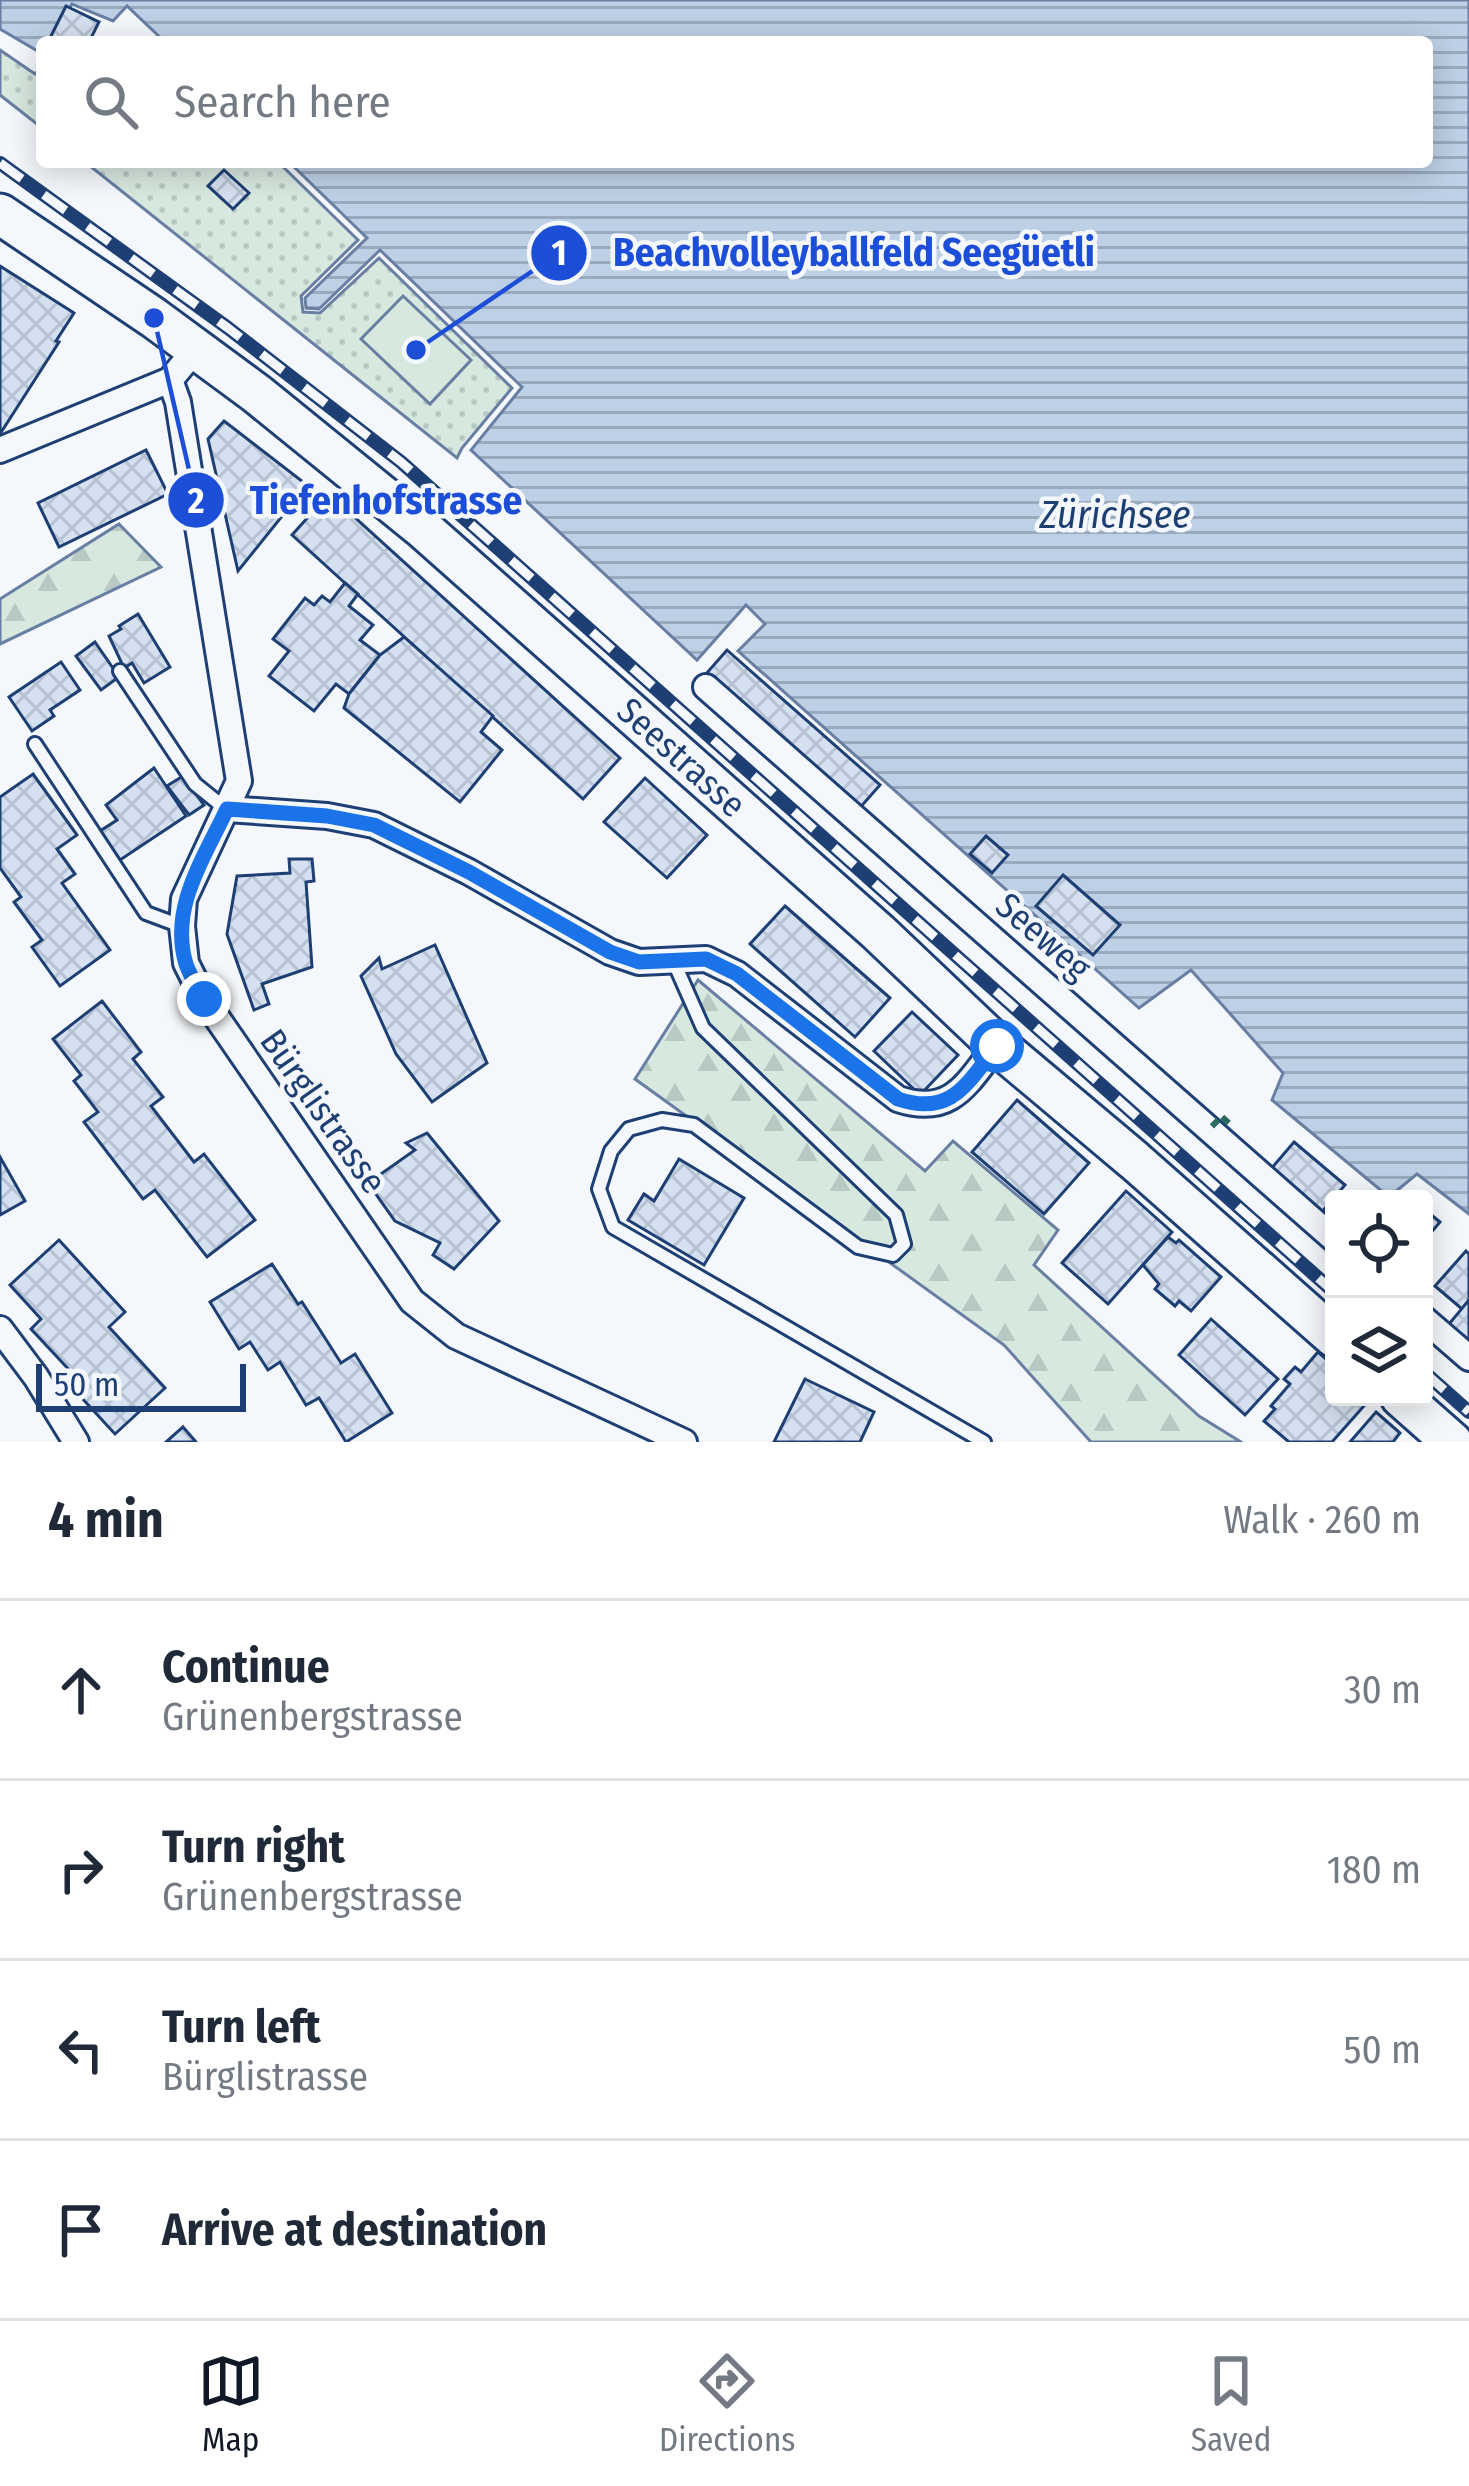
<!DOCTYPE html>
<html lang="en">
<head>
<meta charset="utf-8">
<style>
	:root { --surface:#fff; --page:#f2f2f3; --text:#1f2937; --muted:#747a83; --line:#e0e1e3; --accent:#111827 }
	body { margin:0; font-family:"Fira Sans Condensed",sans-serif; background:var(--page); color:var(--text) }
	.controls { position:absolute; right:36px; bottom:36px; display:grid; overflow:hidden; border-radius:12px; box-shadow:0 6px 30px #0003 }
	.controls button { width:108px; height:108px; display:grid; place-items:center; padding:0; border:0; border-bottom:3px solid var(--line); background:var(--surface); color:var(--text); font:60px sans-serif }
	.scale { position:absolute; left:36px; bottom:30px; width:210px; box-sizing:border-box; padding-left:12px; border:6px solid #1d3f73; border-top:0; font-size:33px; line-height:42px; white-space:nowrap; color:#1d3f73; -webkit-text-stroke:9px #f4f7fb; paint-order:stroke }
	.stop { position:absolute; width:36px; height:36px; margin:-27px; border:9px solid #1a73e8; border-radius:50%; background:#fff }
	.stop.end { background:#1a73e8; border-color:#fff; box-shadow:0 3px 12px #0008 }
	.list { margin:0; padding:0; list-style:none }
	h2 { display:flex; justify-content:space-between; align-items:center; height:156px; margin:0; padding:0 48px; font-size:51px }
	h2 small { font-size:39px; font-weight:400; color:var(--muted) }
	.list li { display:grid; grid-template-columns:78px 1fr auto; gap:36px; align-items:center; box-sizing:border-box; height:180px; padding:0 48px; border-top:3px solid var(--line) }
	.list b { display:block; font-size:45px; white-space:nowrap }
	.list p { margin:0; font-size:39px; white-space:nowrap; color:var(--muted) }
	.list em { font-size:39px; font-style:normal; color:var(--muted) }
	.icon { flex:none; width:66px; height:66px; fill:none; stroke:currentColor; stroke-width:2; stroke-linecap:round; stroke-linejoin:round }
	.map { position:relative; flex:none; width:1469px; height:1442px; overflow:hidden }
	.search { position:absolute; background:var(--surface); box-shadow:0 6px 30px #0003; left:36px; right:36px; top:36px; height:132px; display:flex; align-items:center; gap:30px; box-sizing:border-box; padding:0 42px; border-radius:12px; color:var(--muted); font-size:45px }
	.sheet { height:876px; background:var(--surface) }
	nav { display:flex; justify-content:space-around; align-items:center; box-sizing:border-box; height:168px; border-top:3px solid var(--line); background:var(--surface); font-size:33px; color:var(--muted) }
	nav a { display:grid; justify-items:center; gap:6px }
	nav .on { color:var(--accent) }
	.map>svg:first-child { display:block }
</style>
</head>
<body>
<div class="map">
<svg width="1469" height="1442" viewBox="0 0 1469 1442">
	<defs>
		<pattern id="grass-dots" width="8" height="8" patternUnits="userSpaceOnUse" patternTransform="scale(3)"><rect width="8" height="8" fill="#d7e8df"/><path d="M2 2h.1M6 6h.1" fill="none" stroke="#b8c8c3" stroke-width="1.8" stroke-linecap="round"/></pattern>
		<pattern id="forest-firs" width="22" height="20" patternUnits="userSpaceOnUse" patternTransform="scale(3)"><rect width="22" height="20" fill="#d7e8df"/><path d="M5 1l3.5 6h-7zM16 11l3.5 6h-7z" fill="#b8c8c3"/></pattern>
		<pattern id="water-rules" width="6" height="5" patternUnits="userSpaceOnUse" patternTransform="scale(3)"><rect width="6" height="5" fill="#bed0e5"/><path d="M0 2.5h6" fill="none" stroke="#9aaabe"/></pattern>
		<pattern id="building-cross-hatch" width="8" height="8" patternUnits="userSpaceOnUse" patternTransform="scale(3)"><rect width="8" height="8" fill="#d5e0f0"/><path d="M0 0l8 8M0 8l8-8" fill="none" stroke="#b6c1d1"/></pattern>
	</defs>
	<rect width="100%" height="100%" fill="#f4f7fb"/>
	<g fill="url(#grass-dots)" stroke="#687fa3" stroke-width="3">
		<path d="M0 50 35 74 42 66V128L0 95Z"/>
		<path d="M85 162H278L358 240 301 296 303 312 320 313 379 258 512 388 462 448 457 458Z"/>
	</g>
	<g fill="url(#forest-firs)" stroke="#687fa3" stroke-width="3">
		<path d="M119 524 161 567 0 644V599Z"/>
		<path d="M698 980 925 1171 953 1141 1058 1230 1034 1265 1199 1416 1241 1442H1091L1004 1345 635 1079Z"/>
	</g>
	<path fill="#d7e8df" stroke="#687fa3" stroke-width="3" d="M403 296 471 360 430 404 361 339Z"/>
	<path fill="url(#water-rules)" stroke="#687fa3" stroke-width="3" d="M0 0H1469V1214L1417 1174 1389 1197 1272 1100 1283 1073 1191 970 1139 1008 738 651 765 624 746 605 697 660 471 450 522 387 380 250 319 309 306 308 305 298 367 238 289 162H1427V42H165L127 6 113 21 72 4 48 42H42L41 53 0 29Z"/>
	<g fill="url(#building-cross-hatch)" stroke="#1d3f73" stroke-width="3">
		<path d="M66 6 99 22 89 42H48Z"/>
		<path d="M224 170 249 193 233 209 208 186Z"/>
		<path d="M0 266 74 313 56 341 59 342 0 434Z"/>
		<path d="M224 421 307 485 238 571 208 439Z"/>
		<path d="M146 450 168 494 59 547 38 503Z"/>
		<path d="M329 494 620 758 583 799 292 535Z"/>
		<path d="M345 583 358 594 349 606 373 625 360 640 380 655 349 694 336 684 314 711 269 676 289 651 273 639 305 598 314 605 322 596 330 602Z"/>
		<path d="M138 614 170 667 144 683 132 663 124 668 109 636 121 629 119 626Z"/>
		<path d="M404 637 493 716 481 732 502 750 460 802 344 708 349 694 380 655Z"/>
		<path d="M95 642 119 677 101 690 76 656Z"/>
		<path d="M727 650 880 785 858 810 705 675Z"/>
		<path d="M61 662 80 690 50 710 54 716 32 731 9 697Z"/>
		<path d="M154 768 186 816 120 860 100 831 117 820 106 805Z"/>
		<path d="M33 774 77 835 57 849 75 874 62 883 110 950 60 986 32 947 42 940 14 902 21 897 0 868V797Z"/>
		<path d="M183 776 204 805 189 815 167 786Z"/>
		<path d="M645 778 707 835 667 878 604 822Z"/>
		<path d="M986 836 1008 855 992 873 970 854Z"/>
		<path d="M289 859H312L314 881 306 882 312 967 262 984 269 1004 254 1010 227 934 237 876 290 873Z"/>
		<path d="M1063 875 1120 925 1093 955 1036 906Z"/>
		<path d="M785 906 890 998 855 1037 750 944Z"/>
		<path d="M435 945 487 1063 432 1102 396 1054 361 976 379 958 382 969Z"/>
		<path d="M102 1001 141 1052 133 1059 163 1097 151 1106 194 1162 204 1154 255 1220 207 1257 155 1190 143 1199 84 1122 98 1112 74 1081 81 1075 53 1039Z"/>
		<path d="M912 1012 958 1055 920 1095 874 1051Z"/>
		<path d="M1017 1100 1089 1163 1044 1214 972 1152Z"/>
		<path d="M427 1133 499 1221 454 1269 433 1255 440 1243 395 1221 368 1183 415 1150 406 1143Z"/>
		<path d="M1294 1142 1345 1185 1321 1213 1270 1170Z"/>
		<path d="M0 1157 25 1201 0 1215Z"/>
		<path d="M679 1159 744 1198 704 1265 628 1220 644 1194 654 1201Z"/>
		<path d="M1126 1191 1172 1232 1108 1304 1062 1263Z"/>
		<path d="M1424 1209 1440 1222 1424 1241Z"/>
		<path d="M1168 1237 1176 1243 1179 1240 1221 1277 1191 1311 1179 1301 1175 1306 1155 1289 1159 1284 1143 1265Z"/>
		<path d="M59 1240 125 1312 109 1327 165 1388 115 1434 80 1396 87 1389 31 1329 41 1319 10 1285Z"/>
		<path d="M1466 1251 1469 1254V1300L1462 1309 1435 1286Z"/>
		<path d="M272 1264 298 1304 302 1302 341 1363 355 1354 392 1413 346 1442 319 1398 306 1405 280 1362 268 1370 250 1342 239 1349 210 1302Z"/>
		<path d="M1469 1300V1340L1449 1324Z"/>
		<path d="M1211 1319 1278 1379 1245 1415 1179 1355Z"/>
		<path d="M1318 1352 1334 1366V1397L1371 1398 1332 1442H1289L1264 1421 1275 1409 1271 1406 1290 1384 1284 1379 1295 1367 1301 1372Z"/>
		<path d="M805 1379 874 1412 860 1442H774Z"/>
		<path d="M1376 1412 1400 1433 1393 1442H1350Z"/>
		<path d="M183 1427 196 1442H166Z"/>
	</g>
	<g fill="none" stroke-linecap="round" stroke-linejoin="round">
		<defs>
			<g id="lane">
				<path d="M120 671 195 784 226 809"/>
				<path d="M35 744 146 913 181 926"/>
				<path d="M673 960 703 1028 896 1215 904 1244 893 1255 858 1247 694 1125 662 1120 629 1129 611 1151 599 1189 613 1227 984 1442"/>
			</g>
			<g id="street">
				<path d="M170 380 178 402 239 781 184 899 182 926 186 963 204 999 412 1301 456 1336 684 1442"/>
				<path d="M0 450 170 380 195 350"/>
				<path d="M706 687 1334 1239"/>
				<path d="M227 809 327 816 374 825 469 872 610 952 639 962 706 959 737 974 898 1099C952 1117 967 1083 997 1045"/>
				<path d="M1424 1319 1469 1358"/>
				<path d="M0 1329 36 1377 76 1442"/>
			</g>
			<g id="primary">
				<path d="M0 214 154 318 257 394 421 527 878 932 997 1045 1135 1161 1334 1337"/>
				<path d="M1401 1397 1452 1442"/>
			</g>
		</defs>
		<use href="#lane" stroke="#1d3f73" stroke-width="18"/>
		<use href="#street" stroke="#1d3f73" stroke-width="30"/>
		<use href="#primary" stroke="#1d3f73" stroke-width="45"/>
		<use href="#lane" stroke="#f4f7fb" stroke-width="12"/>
		<use href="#street" stroke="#f4f7fb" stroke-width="24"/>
		<use href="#primary" stroke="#f4f7fb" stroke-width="39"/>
		<defs>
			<g id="rail">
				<path d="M0 163 228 328 401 462 1334 1292"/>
				<path d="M1424 1372 1469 1412"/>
			</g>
		</defs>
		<use href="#rail" stroke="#1d3f73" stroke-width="14"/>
		<use href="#rail" stroke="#f4f7fb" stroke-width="9" stroke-dasharray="27" stroke-linecap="butt"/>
		<path stroke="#2c6c60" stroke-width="9" stroke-dasharray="6 9" stroke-linecap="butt" d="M1213 1121 1219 1127 1231 1114"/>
	</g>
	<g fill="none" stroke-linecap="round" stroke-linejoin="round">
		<path stroke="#1a73e8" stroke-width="15" d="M204 999C198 988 190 976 186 964 169 908 204 858 227 809L327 816 374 825 469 872 610 952 639 962 706 959 737 974 898 1099C952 1117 967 1083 997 1046"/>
	</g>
	<g text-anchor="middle" stroke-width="9" stroke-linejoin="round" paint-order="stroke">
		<g font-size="36" fill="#1d3f73" stroke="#f4f7fb">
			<text transform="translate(682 757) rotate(42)" y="13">Seestrasse</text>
			<text transform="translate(1044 936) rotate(41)" y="13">Seeweg</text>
			<text transform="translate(324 1111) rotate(55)" y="13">Bürglistrasse</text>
		</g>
		<g font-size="39" font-style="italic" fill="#1d3f73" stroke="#f4f7fb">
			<text x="1115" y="528">Zürichsee</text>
		</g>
	</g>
	<path fill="none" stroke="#1d4ed8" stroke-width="4.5" d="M416 350L559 253M154 318L196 500"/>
	<g fill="#1d4ed8" stroke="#f4f7fb" stroke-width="4.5">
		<circle cx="416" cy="350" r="12"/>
		<circle cx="154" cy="318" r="12"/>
		<circle cx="559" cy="253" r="30"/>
		<circle cx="196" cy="500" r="30"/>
	</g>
	<g font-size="36" text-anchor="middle" font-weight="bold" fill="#fff">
		<text x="559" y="265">1</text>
		<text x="196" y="513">2</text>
	</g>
	<g font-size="39" text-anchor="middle" font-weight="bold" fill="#1d4ed8" stroke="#f4f7fb" stroke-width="9" stroke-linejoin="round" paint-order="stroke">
		<text x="854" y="266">Beachvolleyballfeld Seegüetli</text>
		<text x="386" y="514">Tiefenhofstrasse</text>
	</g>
</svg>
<div class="controls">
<button><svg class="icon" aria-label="locate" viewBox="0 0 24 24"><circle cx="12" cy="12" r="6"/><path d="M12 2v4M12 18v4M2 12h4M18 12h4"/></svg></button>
<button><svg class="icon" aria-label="layers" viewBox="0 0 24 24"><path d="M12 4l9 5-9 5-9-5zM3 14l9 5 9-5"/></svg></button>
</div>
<div class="scale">50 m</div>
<div class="stop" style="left:997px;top:1046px"></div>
<div class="stop end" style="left:204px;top:999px"></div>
<div class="search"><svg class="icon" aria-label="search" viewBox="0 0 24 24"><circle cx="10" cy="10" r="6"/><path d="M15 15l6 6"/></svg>Search here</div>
</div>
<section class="sheet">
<h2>4 min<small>Walk · 260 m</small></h2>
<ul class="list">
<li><svg class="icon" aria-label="ahead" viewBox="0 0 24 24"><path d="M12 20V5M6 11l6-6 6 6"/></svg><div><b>Continue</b><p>Grünenbergstrasse</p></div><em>30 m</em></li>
<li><svg class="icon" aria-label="right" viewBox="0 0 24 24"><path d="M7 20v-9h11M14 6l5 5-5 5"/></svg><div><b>Turn right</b><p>Grünenbergstrasse</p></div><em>180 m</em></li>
<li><svg class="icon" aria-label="left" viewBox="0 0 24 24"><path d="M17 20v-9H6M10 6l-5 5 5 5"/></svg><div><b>Turn left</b><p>Bürglistrasse</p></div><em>50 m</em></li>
<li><svg class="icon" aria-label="arrive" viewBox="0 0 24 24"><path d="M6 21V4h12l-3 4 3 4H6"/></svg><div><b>Arrive at destination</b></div></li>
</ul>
</section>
<nav>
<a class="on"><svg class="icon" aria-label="map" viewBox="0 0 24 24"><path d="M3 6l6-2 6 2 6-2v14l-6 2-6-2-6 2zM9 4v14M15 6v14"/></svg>Map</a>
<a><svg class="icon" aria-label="directions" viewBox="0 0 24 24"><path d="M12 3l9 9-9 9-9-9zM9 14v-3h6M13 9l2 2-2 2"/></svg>Directions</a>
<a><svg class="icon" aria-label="saved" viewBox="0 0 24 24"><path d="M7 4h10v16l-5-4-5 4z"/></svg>Saved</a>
</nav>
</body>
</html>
